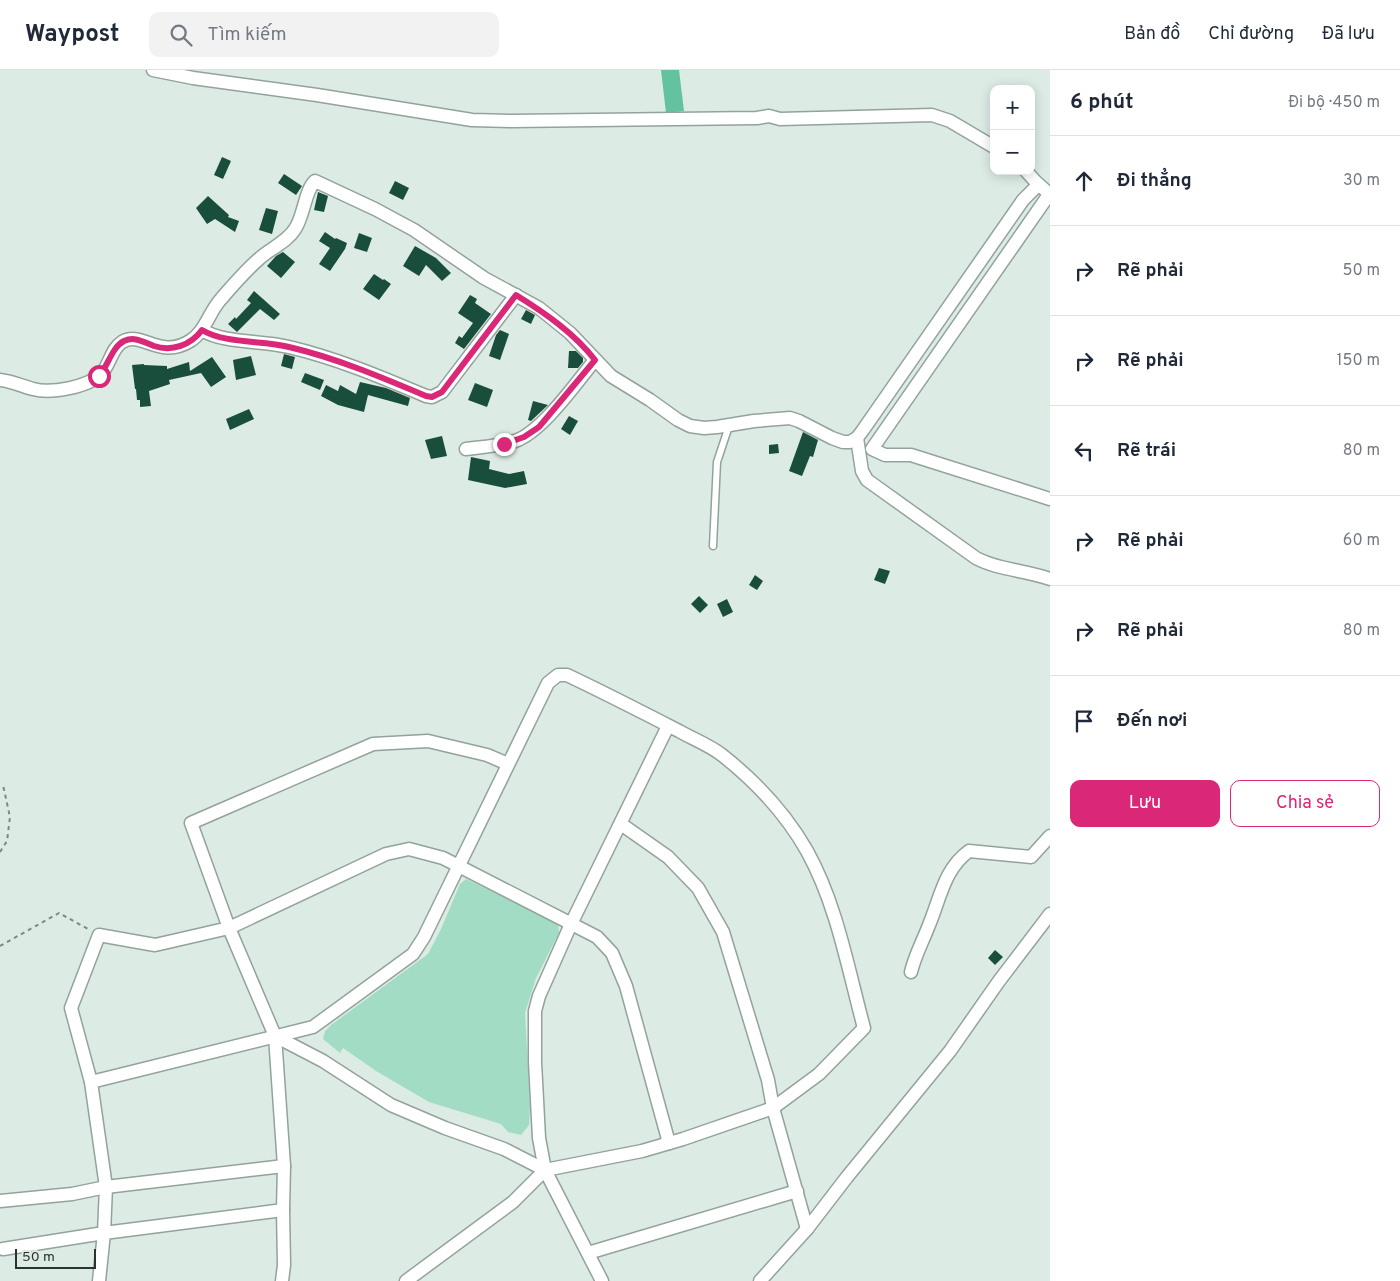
<!DOCTYPE html>
<html lang="vi">
<head>
<meta charset="utf-8">
<style>
	:root { --surface:#fff; --page:#f2f2f3; --text:#1f2937; --muted:#747a83; --line:#e0e1e3; --accent:#db2777 }
	body { margin:0; font-family:Overpass,sans-serif; background:var(--page); color:var(--text) }
	.controls { position:absolute; right:15px; top:15px; display:grid; overflow:hidden; border-radius:10px; box-shadow:0 2px 12px #0003 }
	.controls button { width:45px; height:45px; display:grid; place-items:center; padding:0; border:0; border-bottom:1px solid var(--line); background:var(--surface); color:var(--text); font:25px sans-serif }
	.scale { position:absolute; left:15px; bottom:12px; width:81px; box-sizing:border-box; padding-left:5px; border:2px solid #2c322f; border-top:0; font-size:14px; line-height:18px; white-space:nowrap; color:#2c322f; -webkit-text-stroke:4px #dcece5; paint-order:stroke }
	.stop { position:absolute; width:15px; height:15px; margin:-11px; border:4px solid #db2777; border-radius:50%; background:#fff }
	.stop.end { background:#db2777; border-color:#fff; box-shadow:0 1px 5px #0008 }
	.list { margin:0; padding:0; list-style:none }
	h2 { display:flex; justify-content:space-between; align-items:center; height:65px; margin:0; padding:0 20px; font-size:21px }
	h2 small { font-size:16px; font-weight:400; color:var(--muted) }
	.list li { display:grid; grid-template-columns:32px 1fr auto; gap:15px; align-items:center; box-sizing:border-box; height:90px; padding:0 20px; border-top:1px solid var(--line) }
	.list b { display:block; font-size:19px; white-space:nowrap }
	.list em { font-size:16px; font-style:normal; color:var(--muted) }
	.actions { display:flex; gap:10px; padding:15px 20px }
	.actions a { flex:1; padding:11px 0; border:1px solid var(--accent); border-radius:10px; text-align:center; font-size:18px; color:var(--accent) }
	.actions .main { background:var(--accent); color:#fff }
	.icon { flex:none; width:28px; height:28px; fill:none; stroke:currentColor; stroke-width:2; stroke-linecap:round; stroke-linejoin:round }
	.map { position:relative; flex:none; width:1050px; height:1211px; overflow:hidden }
	header { display:flex; align-items:center; gap:30px; box-sizing:border-box; height:70px; padding:0 25px; background:var(--surface); border-bottom:1px solid var(--line) }
	header strong { font-size:24px }
	nav { display:flex; gap:28px; margin-inline-start:auto; font-size:18px }
	.search { width:350px; height:45px; background:var(--page); display:flex; align-items:center; gap:12px; box-sizing:border-box; padding:0 18px; border-radius:10px; color:var(--muted); font-size:19px }
	main { display:flex }
	aside { flex:1; background:var(--surface) }
	.map>svg:first-child { display:block }
</style>
</head>
<body>
<header>
<strong>Waypost</strong>
<div class="search"><svg class="icon" aria-label="search" viewBox="0 0 24 24"><circle cx="10" cy="10" r="6"/><path d="M15 15l6 6"/></svg>Tìm kiếm</div>
<nav><a>Bản đồ</a><a>Chỉ đường</a><a>Đã lưu</a></nav>
</header>
<main>
<div class="map">
<svg width="1050" height="1211" viewBox="0 0 1050 1211">
	<rect width="100%" height="100%" fill="#dcece5"/>
	<path fill="#a2dcc4" d="M466 809 558 853 559 863 536 908 525 943 530 1038 529 1055 521 1065 508 1062 501 1054 429 1032 376 1001 343 978 340 983 323 969 325 961 331 955 428 884 441 859 460 814Z"/>
	<path fill="#63c39f" d="M661 0H679L684 41 666 43Z"/>
	<g fill="#1a4e3c">
		<path d="M222 87 231 91 223 109 214 105Z"/>
		<path d="M284 104 302 116 296 125 278 113Z"/>
		<path d="M395 111 409 118 403 130 389 123Z"/>
		<path d="M318 122 328 126 324 142 314 140Z"/>
		<path d="M208 126 229 145 228 147 239 151 235 162 215 149 207 154 196 138Z"/>
		<path d="M266 138 278 141 272 164 259 160Z"/>
		<path d="M325 162 335 169 336 168 347 173 345 179 330 201 319 194 330 178 319 171Z"/>
		<path d="M359 163 372 168 367 182 354 178Z"/>
		<path d="M415 176 436 188 451 203 442 211 426 195 419 206 403 196Z"/>
		<path d="M283 182 295 192 281 208 267 196 276 186Z"/>
		<path d="M374 204 383 210 384 209 391 214 379 230 363 219Z"/>
		<path d="M254 221 280 244 274 250 260 239 237 262 228 254 235 247 236 249 251 233 247 230Z"/>
		<path d="M470 225 477 229 475 233 491 244 464 279 455 273 459 266 462 268 473 253 458 243Z"/>
		<path d="M526 240 535 245 531 254 521 249Z"/>
		<path d="M500 260 509 264 500 290 489 286 496 265Z"/>
		<path d="M569 281H576L583 288V292L578 298H568Z"/>
		<path d="M284 284 295 287 292 299 281 296Z"/>
		<path d="M251 286 256 305 236 310 233 290Z"/>
		<path d="M212 287 226 307 211 317 201 303 169 310 170 314 149 321 151 336 140 337V330H137L136 319H135L132 295 144 294V295L167 296V299L189 292 190 301Z"/>
		<path d="M305 303 324 310 320 320 301 312Z"/>
		<path d="M360 312 386 318 410 328 408 336 368 325 364 342 338 335 321 326 326 315 338 321 340 315 356 324Z"/>
		<path d="M475 313 493 320 487 337 468 330Z"/>
		<path d="M533 331 548 335 531 351 528 350Z"/>
		<path d="M249 339 254 349 230 360 226 349Z"/>
		<path d="M569 346 578 351 570 365 561 359Z"/>
		<path d="M803 362 818 370 813 387 810 386 802 406 789 401Z"/>
		<path d="M442 366 447 386 431 389 425 370Z"/>
		<path d="M778 374 779 383 769 384V375Z"/>
		<path d="M471 387 490 391 489 399 509 404 524 401 527 414 505 418 468 410Z"/>
		<path d="M879 498 890 501 885 514 874 510Z"/>
		<path d="M755 505 763 511 757 520 749 515Z"/>
		<path d="M699 526 708 535 700 543 691 534Z"/>
		<path d="M727 529 733 542 723 547 717 534Z"/>
		<path d="M995 880 1003 887 995 895 988 888Z"/>
	</g>
	<g fill="none" stroke-linecap="round" stroke-linejoin="round">
		<defs>
			<path id="service" d="M713 476 717 392 729 356"/>
			<g id="minor">
				<path d="M153 0 193 8 317 25 472 50 512 51 757 48 769 46 780 49 932 45 950 51 994 77"/>
				<path d="M1026 101 1036 112 1045 120"/>
				<path d="M1050 126H1048L872 379 885 385H911L1050 429"/>
				<path d="M202 260C225 274 262 270 289 277 336 288 381 307 426 326L432 327 442 322 516 225"/>
				<path d="M0 310C11 311 22 316 33 319 51 324 88 317 101 304 110 295 111 279 122 272 142 260 159 290 190 271 205 262 209 242 221 229 233 215 246 200 260 188 271 178 287 172 295 159 304 146 305 120 315 111L375 139 414 160 484 208 539 238 570 263 611 306 650 330 678 350 690 356 704 358 717 357 754 351 790 348 799 351 832 368 843 372H850L857 368 863 360 1023 130 1038 115"/>
				<path d="M857 368 862 401 867 410 976 488C998 500 1026 500 1050 509"/>
				<path d="M466 379C482 377 499 376 515 371 542 362 576 313 595 290"/>
				<path d="M508 694 487 685 428 671 373 674 191 753 229 858 386 784 409 779 443 788 597 867 612 883 626 916 669 1073"/>
				<path d="M621 754 668 787 698 818 723 862 768 1010 773 1038 807 1159"/>
				<path d="M911 902C915 885 923 871 929 855 940 829 944 799 969 781L1031 787 1050 766"/>
				<path d="M275 966 323 991 391 1035 445 1058 504 1079 545 1100"/>
				<path d="M91 1012 313 957 413 884 424 867 548 613 558 605H567C605 623 642 642 679 661 693 669 709 675 722 685 755 711 786 744 807 781 837 835 848 899 864 958L819 1004 773 1038 683 1069 642 1081 545 1100 513 1132 406 1211"/>
				<path d="M0 1131 72 1124 106 1117 284 1096"/>
				<path d="M3 1179 104 1163 283 1140 284 1096 275 966 229 858 155 875 99 865 71 938 91 1012 106 1117 104 1163 99 1211"/>
				<path d="M588 1183 797 1121"/>
				<path d="M282 1211 284 1195 283 1140"/>
				<path d="M602 1211 545 1100 539 1068 535 992V941L539 926 571 854 668 656"/>
				<path d="M760 1211 807 1159 847 1107 950 981 999 911 1050 844"/>
			</g>
		</defs>
		<use href="#service" stroke="#93a29b" stroke-width="9"/>
		<use href="#minor" stroke="#93a29b" stroke-width="15"/>
		<g stroke="#7e8883" stroke-width="2" stroke-dasharray="4 4" stroke-linecap="butt">
			<path d="M0 782 7 771 10 747 3 715"/>
			<path d="M0 876 59 843 88 859"/>
		</g>
		<use href="#service" stroke="#fff" stroke-width="6"/>
		<use href="#minor" stroke="#fff" stroke-width="12"/>
	</g>
	<g fill="none" stroke-linecap="round" stroke-linejoin="round">
		<path stroke="#db2777" stroke-width="6" d="M99 306C108 296 112 277 124 271 135 266 143 272 154 276 172 282 191 275 202 260 225 274 262 270 289 277 336 288 381 307 426 326L432 327 442 322 516 225C545 243 574 263 595 290L539 357 524 367 504 374"/>
	</g>
</svg>
<div class="controls">
<button>+</button>
<button>−</button>
</div>
<div class="scale">50 m</div>
<div class="stop" style="left:99px;top:306px"></div>
<div class="stop end" style="left:504px;top:374px"></div>
</div>
<aside>
<h2>6 phút<small>Đi bộ · 450 m</small></h2>
<ul class="list">
<li><svg class="icon" aria-label="ahead" viewBox="0 0 24 24"><path d="M12 20V5M6 11l6-6 6 6"/></svg><div><b>Đi thẳng</b></div><em>30 m</em></li>
<li><svg class="icon" aria-label="right" viewBox="0 0 24 24"><path d="M7 20v-9h11M14 6l5 5-5 5"/></svg><div><b>Rẽ phải</b></div><em>50 m</em></li>
<li><svg class="icon" aria-label="right" viewBox="0 0 24 24"><path d="M7 20v-9h11M14 6l5 5-5 5"/></svg><div><b>Rẽ phải</b></div><em>150 m</em></li>
<li><svg class="icon" aria-label="left" viewBox="0 0 24 24"><path d="M17 20v-9H6M10 6l-5 5 5 5"/></svg><div><b>Rẽ trái</b></div><em>80 m</em></li>
<li><svg class="icon" aria-label="right" viewBox="0 0 24 24"><path d="M7 20v-9h11M14 6l5 5-5 5"/></svg><div><b>Rẽ phải</b></div><em>60 m</em></li>
<li><svg class="icon" aria-label="right" viewBox="0 0 24 24"><path d="M7 20v-9h11M14 6l5 5-5 5"/></svg><div><b>Rẽ phải</b></div><em>80 m</em></li>
<li><svg class="icon" aria-label="arrive" viewBox="0 0 24 24"><path d="M6 21V4h12l-3 4 3 4H6"/></svg><div><b>Đến nơi</b></div></li>
</ul>
<div class="actions"><a class="main">Lưu</a><a>Chia sẻ</a></div>
</aside>
</main>
</body>
</html>
